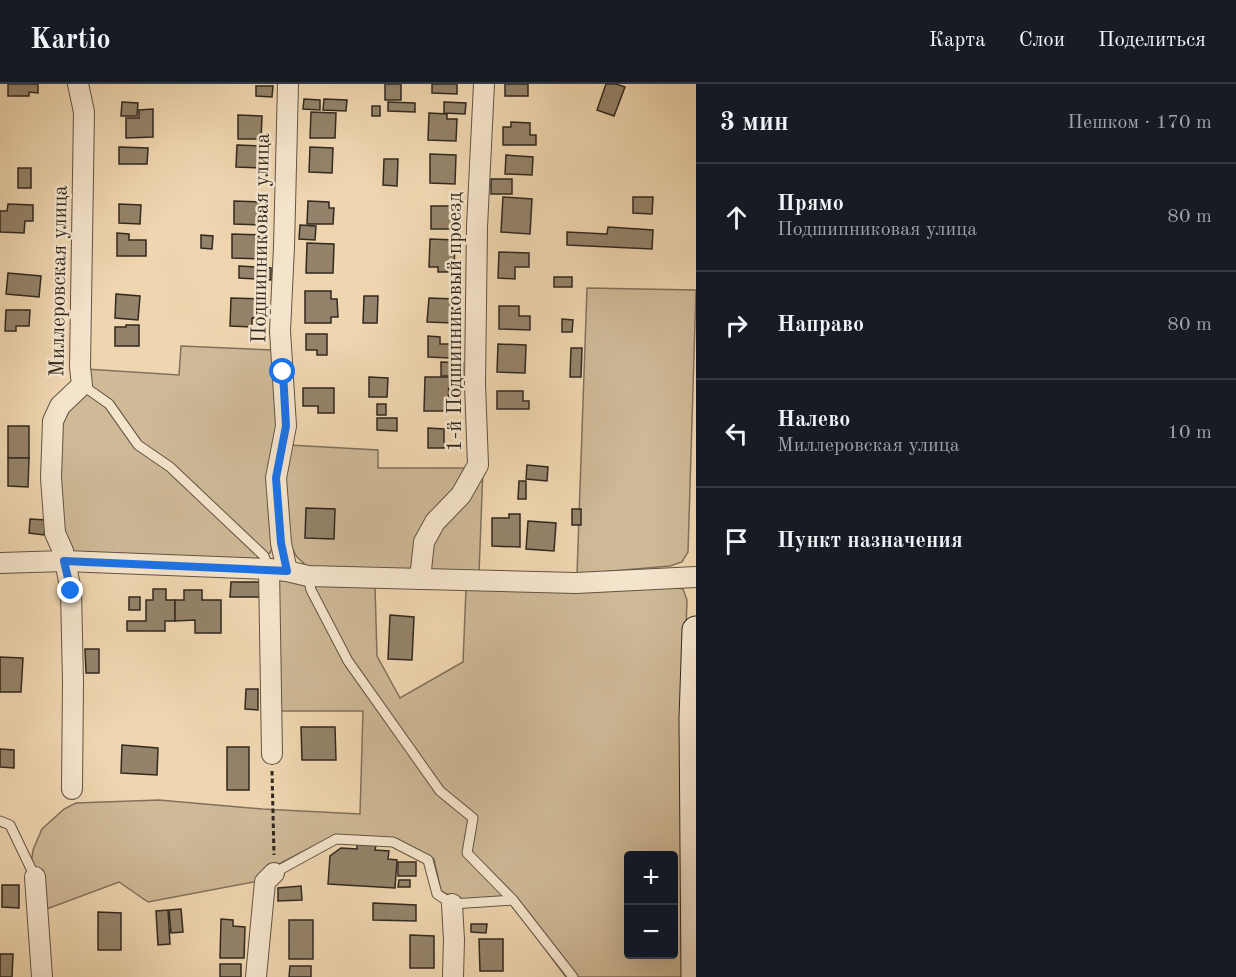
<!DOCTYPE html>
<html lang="ru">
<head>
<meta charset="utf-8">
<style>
	:root { --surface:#171b24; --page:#242831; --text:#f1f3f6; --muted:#9ea1a6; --line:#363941 }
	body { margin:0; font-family:"Old Standard TT",serif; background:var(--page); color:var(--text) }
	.controls { position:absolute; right:18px; bottom:18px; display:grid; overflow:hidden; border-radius:6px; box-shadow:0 6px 24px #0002 }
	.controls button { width:54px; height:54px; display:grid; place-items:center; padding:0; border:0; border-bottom:2px solid var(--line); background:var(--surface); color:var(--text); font:30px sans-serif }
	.stop { position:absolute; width:18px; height:18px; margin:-14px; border:4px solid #1a73e8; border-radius:50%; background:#fff }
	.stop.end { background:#1a73e8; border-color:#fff; box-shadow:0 2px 6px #0008 }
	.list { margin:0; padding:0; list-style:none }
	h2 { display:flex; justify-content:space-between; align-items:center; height:78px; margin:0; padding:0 24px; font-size:26px }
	h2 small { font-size:20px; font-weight:400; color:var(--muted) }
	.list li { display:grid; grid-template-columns:39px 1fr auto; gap:18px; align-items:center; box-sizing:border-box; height:108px; padding:0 24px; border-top:2px solid var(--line) }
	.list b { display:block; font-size:22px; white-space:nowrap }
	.list p { margin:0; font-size:20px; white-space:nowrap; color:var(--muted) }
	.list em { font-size:20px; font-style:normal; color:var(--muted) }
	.icon { flex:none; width:33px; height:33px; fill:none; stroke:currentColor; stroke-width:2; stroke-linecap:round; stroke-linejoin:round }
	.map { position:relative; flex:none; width:696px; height:893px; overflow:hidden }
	header { display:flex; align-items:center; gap:36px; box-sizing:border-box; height:84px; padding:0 30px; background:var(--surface); border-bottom:2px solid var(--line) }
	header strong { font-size:28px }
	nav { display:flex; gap:33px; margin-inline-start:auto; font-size:21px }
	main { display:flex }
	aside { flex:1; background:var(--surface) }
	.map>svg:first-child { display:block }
</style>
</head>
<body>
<header>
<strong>Kartio</strong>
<nav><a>Карта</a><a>Слои</a><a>Поделиться</a></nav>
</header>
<main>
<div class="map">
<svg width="696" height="893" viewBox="0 0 696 893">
	<rect width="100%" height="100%" fill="#efd6b0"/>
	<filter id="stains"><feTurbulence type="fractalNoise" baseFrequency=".00333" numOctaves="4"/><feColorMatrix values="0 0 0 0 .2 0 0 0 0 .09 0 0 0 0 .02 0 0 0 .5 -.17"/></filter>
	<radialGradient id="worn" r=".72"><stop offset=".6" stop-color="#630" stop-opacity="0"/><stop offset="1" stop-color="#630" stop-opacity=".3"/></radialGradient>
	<g fill="#cfb997" stroke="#80715b" stroke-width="1.5" fill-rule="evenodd">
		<path d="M587 204 696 206 688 468 682 478 670 482 577 490Z"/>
		<path d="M181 262 274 266 278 291 275 457 270 469 253 476 82 473 68 466 60 448 57 355 65 326 86 285 179 291Z"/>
		<path d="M289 361 378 366V384H483L479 490 310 485 297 473 288 457 282 396Z"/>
		<path d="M277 493 375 503 377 572 400 614 463 578 466 505 671 503 683 505 687 516 683 634 684 893H566L507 814 458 816 441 807 434 775 389 755 333 752 265 787 259 797 148 818 119 798 36 829 29 796 33 766 42 745 64 725 76 719 159 716 262 725 360 730 363 627H280ZM628 772H674V870H628Z"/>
	</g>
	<g fill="#94836a" stroke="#32291f" stroke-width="1.5">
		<path d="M8 0H38V9L29 8V12H8Z"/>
		<rect x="385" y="0" width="16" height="16"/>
		<path d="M432 0H457V10L432 9Z"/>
		<rect x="505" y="0" width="23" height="12"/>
		<path d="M606 0H616L625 3 614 32 597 26Z"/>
		<path d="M256 2H273L272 13 256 12Z"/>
		<path d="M304 15 320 16V26L303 25Z"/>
		<path d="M324 15 347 16 346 27 323 26Z"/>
		<path d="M122 18 138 19 137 32H121Z"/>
		<path d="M388 18 415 19V28L388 27Z"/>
		<path d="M444 18 466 19 465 30 444 29Z"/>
		<rect x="372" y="22" width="8" height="10"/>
		<path d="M153 25V53L126 54V34H139V26Z"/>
		<path d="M311 28 336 29 335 54H310Z"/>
		<path d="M429 29 447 30V35H457L456 57 428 56Z"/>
		<path d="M238 31 262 32 261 55H238Z"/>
		<path d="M511 38 530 39V51H536V61H503V43H511Z"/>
		<path d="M237 61 264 62 263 84 236 83Z"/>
		<path d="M119 63 148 64 147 80H119Z"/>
		<path d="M310 63 333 64 332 89 309 88Z"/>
		<path d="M430 70 456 71 455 100 430 99Z"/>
		<path d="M506 71 533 73 532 91 505 90Z"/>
		<path d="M384 75H398L397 102 383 101Z"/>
		<rect x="18" y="84" width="13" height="20"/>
		<rect x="491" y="95" width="21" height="15"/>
		<path d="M503 113 532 115 530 150 501 148Z"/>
		<path d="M633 113H653L652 130 633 129Z"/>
		<path d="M234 117 264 118V125H261V141L234 140Z"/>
		<path d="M308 117 329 118V124H334L333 140H307Z"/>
		<path d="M8 120 33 121V137H25L24 149 0 148V127H7Z"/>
		<path d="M119 120 141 121 140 140 119 139Z"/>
		<rect x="431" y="122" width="24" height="23"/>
		<path d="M300 141 316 142 315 156 299 155Z"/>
		<path d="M608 143 653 146 652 165 567 161V148L607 150Z"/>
		<path d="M117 149 129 150V156H146V172H117Z"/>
		<path d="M232 150 261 151V175L232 174Z"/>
		<path d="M201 151 213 152 212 165 201 164Z"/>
		<path d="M430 155 455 156 454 188H438V183H429Z"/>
		<path d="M307 159 334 160 333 189H306Z"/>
		<path d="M499 168 529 169V183H515V195L498 194Z"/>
		<path d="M239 182 271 184V196L239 194Z"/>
		<path d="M8 189 41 192 39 213 6 210Z"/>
		<rect x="554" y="193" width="18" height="10"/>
		<path d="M305 207H331V215H337L338 233H331V239H305Z"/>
		<path d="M116 210 140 212 138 236 115 234Z"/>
		<path d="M364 212H378L377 239H363Z"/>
		<path d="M231 214 261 215 260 235 252 234V243L230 242Z"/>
		<path d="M429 214 455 215 453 239 427 238Z"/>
		<path d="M499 222H519V232H530V246L499 245Z"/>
		<path d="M6 226H30L29 242H16V247H5Z"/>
		<path d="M562 235 573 236 572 248H562Z"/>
		<path d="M126 241H139V262H115V243H126Z"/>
		<path d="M306 250H327V271H317V266H306Z"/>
		<path d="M428 252 440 253V260H450V274L428 273Z"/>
		<path d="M498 260 526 261 525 289 497 288Z"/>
		<path d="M571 264H582L581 293H570Z"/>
		<path d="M441 278 463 279V292H441Z"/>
		<path d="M369 293 388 294 387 313H369Z"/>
		<path d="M425 293H449L448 327H424Z"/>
		<path d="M303 304H334V329H318V322H303Z"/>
		<path d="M497 307H523V317H529V325H497Z"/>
		<rect x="377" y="320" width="9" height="11"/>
		<path d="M377 334H397V347L377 346Z"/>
		<rect x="8" y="342" width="21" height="32"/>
		<path d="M428 344 444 345V364H428Z"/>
		<path d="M8 374H29L28 403 8 402Z"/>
		<path d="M527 381 548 383 547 397 526 395Z"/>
		<path d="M519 397H526V415H518Z"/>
		<path d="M306 424 335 425 334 455 305 454Z"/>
		<rect x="572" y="425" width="9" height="16"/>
		<path d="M509 430H520V463L492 462V434H509Z"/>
		<path d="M30 435 46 436 44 451 29 449Z"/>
		<path d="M528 437 556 439 554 467 526 465Z"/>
		<path d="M231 498H260V513H230Z"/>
		<path d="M153 505H166V516H175V537H165V547H127V537H146V516H153Z"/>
		<path d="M184 506H202V516H221V549H195V536L175 537V516H184Z"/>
		<rect x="129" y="513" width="11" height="13"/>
		<path d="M390 531 414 533 412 576 388 575Z"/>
		<path d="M85 565H99V589H86Z"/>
		<path d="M0 573 23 574 21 608H0Z"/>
		<path d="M246 605H258V626L245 625Z"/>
		<path d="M301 643H335L336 676H302Z"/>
		<path d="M122 661 158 664 157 691 121 689Z"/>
		<rect x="227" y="663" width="22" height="43"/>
		<path d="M0 665 14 666V684L0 683Z"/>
		<path d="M357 760 376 761 375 766 389 767 388 775 397 776 395 804 328 800 330 772 341 764 357 765Z"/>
		<rect x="398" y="778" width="18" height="14"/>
		<path d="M399 796H410V803H398Z"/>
		<path d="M2 801H19V824L2 823Z"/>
		<path d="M301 802 302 816 278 817V804Z"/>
		<path d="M373 819 416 821V837L373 836Z"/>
		<path d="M181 825 183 848 171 849 169 826Z"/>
		<path d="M168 826 170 860 158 861 156 827Z"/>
		<path d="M98 828 121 829V866H98Z"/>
		<path d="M221 835 233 836V842L245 843 244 874H220Z"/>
		<rect x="289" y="836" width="24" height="39"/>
		<path d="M471 840H487L486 849 471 848Z"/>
		<path d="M410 851 434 852V884H410Z"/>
		<path d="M479 855H503V887H480Z"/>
		<path d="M0 870H13L12 893H0Z"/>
		<rect x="220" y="880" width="21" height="13"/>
		<path d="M290 882H311V893H289Z"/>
	</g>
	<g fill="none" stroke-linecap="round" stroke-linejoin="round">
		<defs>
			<g id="lane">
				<path d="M82 301 109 320 138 361 170 383 264 472 269 485"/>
				<path d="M308 492 311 506 348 577 440 707 473 734 467 769 513 816"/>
				<path d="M0 737 10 741 35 793"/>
				<path d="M274 789 336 755 393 758 428 776 437 810 452 820 513 816 573 893"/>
			</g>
			<g id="street">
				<path d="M0 479 65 477 269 485 287 487 308 492 576 499 696 493"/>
				<path d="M269 485 272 670"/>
				<path d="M287 487 281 459 276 394 286 342 280 247 284 163 288 0"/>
				<path d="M420 495 424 458 435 438 461 411 478 381 475 300 477 143 484 0"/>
				<path d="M72 705 73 598 71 507 63 467 55 449 51 394 53 337 60 322 82 301 80 283 84 28 78 0"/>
				<path d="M35 793 42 893"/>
				<path d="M452 820 454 856 453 893"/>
				<path d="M256 893 265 798 274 789"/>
			</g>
			<path id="secondary" d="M695 893 693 635 696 546"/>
		</defs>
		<use href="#lane" stroke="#615443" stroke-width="11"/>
		<use href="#street" stroke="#615443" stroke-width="22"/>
		<use href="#secondary" stroke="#32291f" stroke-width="29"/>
		<path stroke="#32291f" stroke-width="3" stroke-dasharray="4.5 3" stroke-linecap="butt" d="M272 687 274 771"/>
		<use href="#lane" stroke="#f5e4cc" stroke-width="9"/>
		<use href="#street" stroke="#f5e4cc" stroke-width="20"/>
		<use href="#secondary" stroke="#f5e4cc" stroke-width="27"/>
	</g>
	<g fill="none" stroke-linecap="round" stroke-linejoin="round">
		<path stroke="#1a73e8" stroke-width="8" d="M71 507 64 477 287 487 281 459 276 394 286 342 283 288"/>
	</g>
	<g text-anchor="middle" stroke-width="5" stroke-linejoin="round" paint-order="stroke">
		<g font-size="21" fill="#32291f" stroke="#f5e4cc">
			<text transform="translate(260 154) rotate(-89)" y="7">Подшипниковая улица</text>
			<text transform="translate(58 197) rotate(-89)" y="7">Миллеровская улица</text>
			<text transform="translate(454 238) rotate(-90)" y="7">1-й Подшипниковый проезд</text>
		</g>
	</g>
	<rect width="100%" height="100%" filter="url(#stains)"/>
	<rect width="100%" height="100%" fill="url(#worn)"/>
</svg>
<div class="controls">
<button>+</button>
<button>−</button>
</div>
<div class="stop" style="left:283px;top:288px"></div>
<div class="stop end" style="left:71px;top:507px"></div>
</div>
<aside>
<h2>3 мин<small>Пешком · 170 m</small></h2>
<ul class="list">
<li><svg class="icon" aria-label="ahead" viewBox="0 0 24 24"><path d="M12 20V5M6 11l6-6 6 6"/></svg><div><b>Прямо</b><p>Подшипниковая улица</p></div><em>80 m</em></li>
<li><svg class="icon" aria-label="right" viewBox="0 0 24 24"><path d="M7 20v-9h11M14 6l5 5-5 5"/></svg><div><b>Направо</b></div><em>80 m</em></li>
<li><svg class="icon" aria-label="left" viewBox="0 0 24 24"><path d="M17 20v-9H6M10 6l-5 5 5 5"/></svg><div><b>Налево</b><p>Миллеровская улица</p></div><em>10 m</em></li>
<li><svg class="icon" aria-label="arrive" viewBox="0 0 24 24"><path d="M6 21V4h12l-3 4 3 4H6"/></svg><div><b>Пункт назначения</b></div></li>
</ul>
</aside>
</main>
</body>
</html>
